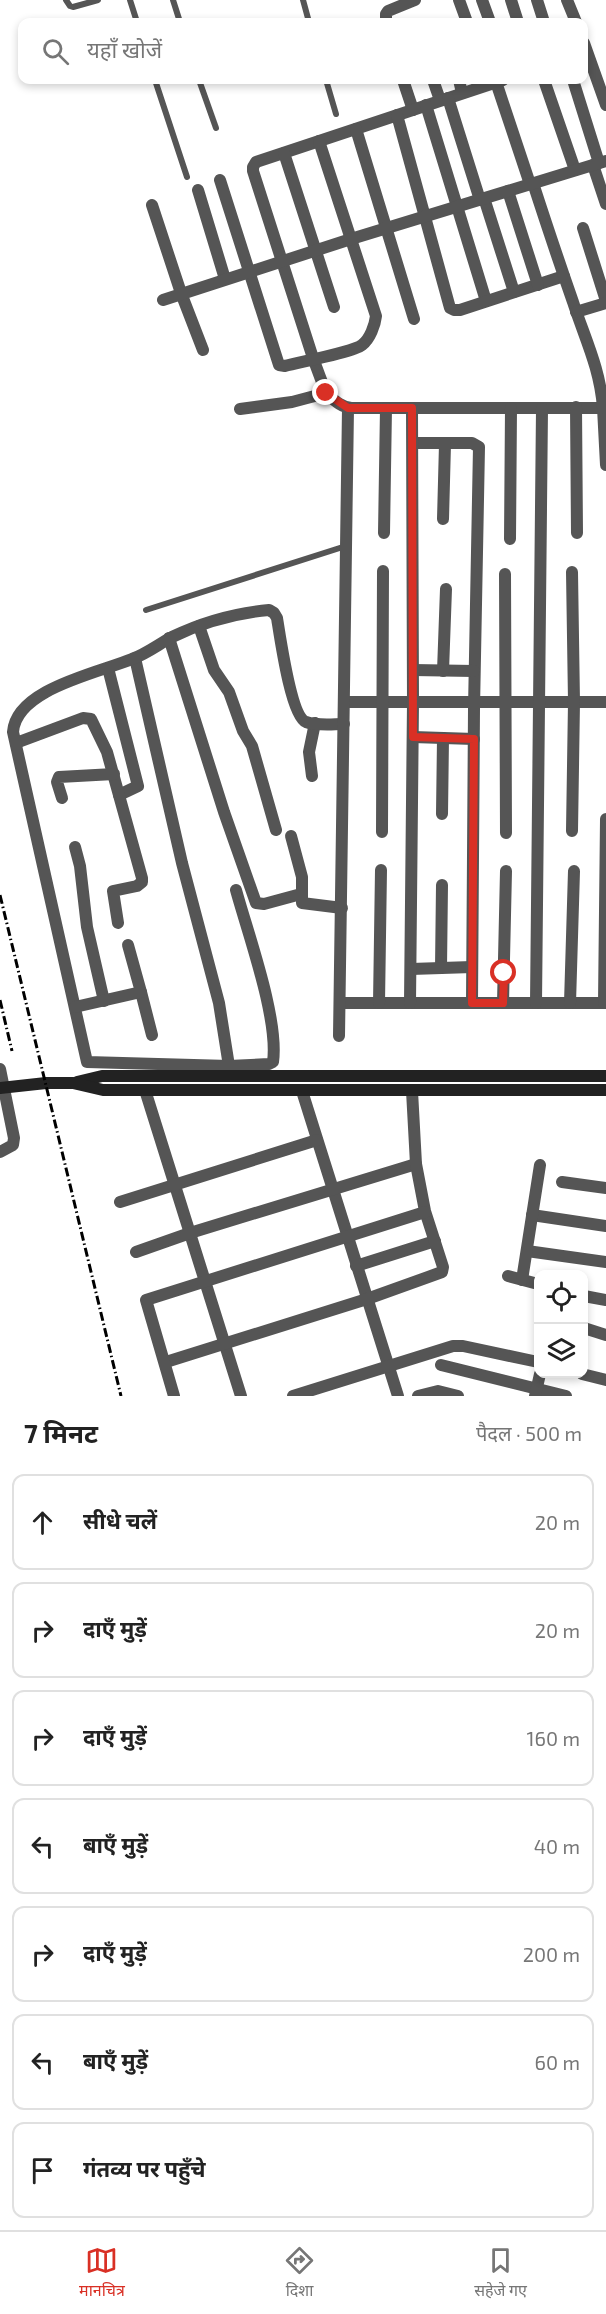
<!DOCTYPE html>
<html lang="hi">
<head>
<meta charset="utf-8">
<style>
	:root { --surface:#fff; --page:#f2f2f2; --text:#222; --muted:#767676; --line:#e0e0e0; --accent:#d93025 }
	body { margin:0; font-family:"Exo 2","Noto Sans Devanagari",sans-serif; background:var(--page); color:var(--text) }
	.controls { position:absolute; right:18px; bottom:18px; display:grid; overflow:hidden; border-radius:12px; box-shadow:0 3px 9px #0003 }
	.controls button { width:54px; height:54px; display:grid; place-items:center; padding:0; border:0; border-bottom:2px solid var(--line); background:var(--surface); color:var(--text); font:30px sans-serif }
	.stop { position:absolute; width:18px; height:18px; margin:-14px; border:4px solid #d93025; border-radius:50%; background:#fff }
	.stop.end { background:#d93025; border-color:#fff; box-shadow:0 2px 6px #0008 }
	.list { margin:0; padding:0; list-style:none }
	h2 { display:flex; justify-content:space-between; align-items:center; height:78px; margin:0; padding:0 24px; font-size:26px }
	h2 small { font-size:20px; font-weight:400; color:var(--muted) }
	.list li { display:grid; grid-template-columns:39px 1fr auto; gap:18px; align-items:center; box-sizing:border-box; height:96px; margin:0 12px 12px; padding:0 12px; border:2px solid var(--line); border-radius:12px }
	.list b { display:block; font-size:22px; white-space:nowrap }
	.list em { font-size:20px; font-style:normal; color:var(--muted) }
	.icon { flex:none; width:33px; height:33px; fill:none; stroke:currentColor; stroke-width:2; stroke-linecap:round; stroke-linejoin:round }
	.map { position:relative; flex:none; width:606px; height:1396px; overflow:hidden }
	.search { position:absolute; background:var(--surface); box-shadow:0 3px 9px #0003; left:18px; right:18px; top:18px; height:66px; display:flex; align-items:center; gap:15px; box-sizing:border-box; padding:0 21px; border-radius:12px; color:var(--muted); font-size:22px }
	.sheet { height:834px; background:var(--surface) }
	nav { display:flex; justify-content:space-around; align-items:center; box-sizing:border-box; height:84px; border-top:2px solid var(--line); background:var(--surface); font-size:16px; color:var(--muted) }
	nav a { display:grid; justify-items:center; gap:3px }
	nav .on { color:var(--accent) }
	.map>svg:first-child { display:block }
</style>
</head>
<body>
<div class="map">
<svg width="606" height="1396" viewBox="0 0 606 1396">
	<rect width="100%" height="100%" fill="#fff"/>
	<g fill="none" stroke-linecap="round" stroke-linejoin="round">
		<g stroke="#555" stroke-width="6">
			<path d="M66 0 70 6 73 7 98 0"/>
			<path d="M130 0 137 22"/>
			<path d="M173 0 180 22"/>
			<path d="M303 0 309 22"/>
			<path d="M155 80 187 177"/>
			<path d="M199 80 216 128"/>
			<path d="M326 80 336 114"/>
			<path d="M146 610 346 546"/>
		</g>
		<g stroke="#555" stroke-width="12">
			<path d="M459 0 467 22"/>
			<path d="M482 0 490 22"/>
			<path d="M511 0 518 22"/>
			<path d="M537 0 544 22"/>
			<path d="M567 0 576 22"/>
			<path d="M386 22V14L388 11 415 0"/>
			<path d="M584 43 606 105"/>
			<path d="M403 80 413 110"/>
			<path d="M433 80 440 100"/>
			<path d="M459 80 462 93"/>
			<path d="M503 80 256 162 253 167V171L313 358 326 393C334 400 342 408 352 408H603L606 465"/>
			<path d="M544 80 575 170"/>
			<path d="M573 80 599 163"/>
			<path d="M496 82 530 184"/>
			<path d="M448 98 480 200"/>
			<path d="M426 105 486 301"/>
			<path d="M397 115 450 308 454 310H460L564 276"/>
			<path d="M356 129 414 319"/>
			<path d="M284 153 334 307"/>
			<path d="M593 165 606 204"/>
			<path d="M220 180 279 365 285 366C300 362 353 352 362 345 370 339 375 325 376 316L319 141"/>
			<path d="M533 183C546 223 559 262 573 302 585 339 600 368 603 408H606"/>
			<path d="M198 190 225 279"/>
			<path d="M508 191 538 285"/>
			<path d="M484 198 514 292"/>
			<path d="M152 205 181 293 203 350"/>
			<path d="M583 228 606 301"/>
			<path d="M163 300 351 239 606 161"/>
			<path d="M576 312 606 303"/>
			<path d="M576 407 577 533"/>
			<path d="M240 409 292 402 326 393"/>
			<path d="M413 443H472L479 447 474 709 472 1003"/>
			<path d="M443 519 445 444"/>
			<path d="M384 533 386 408"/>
			<path d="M510 539 511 408"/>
			<path d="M505 574 506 833"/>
			<path d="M199 626 214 670 229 692 243 731 252 746 276 830"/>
			<path d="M169 638 224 812 256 903 264 904 301 894"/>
			<path d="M135 658 182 863 219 1003 229 1066"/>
			<path d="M108 668 138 786 119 795"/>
			<path d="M413 670 474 671"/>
			<path d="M443 671 446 589"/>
			<path d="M345 702H606"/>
			<path d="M413 737 474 739"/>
			<path d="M16 743 83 718 91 719 107 752 142 878V882L137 886 113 891 118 923"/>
			<path d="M312 776 309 752 315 723"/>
			<path d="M62 798 57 782 59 777 114 774"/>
			<path d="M442 814 443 738"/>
			<path d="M572 831 574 702 572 572"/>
			<path d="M382 832 383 571"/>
			<path d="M291 836 302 877V903L342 908"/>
			<path d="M75 847 80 866 87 927 104 1001"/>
			<path d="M236 890C248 934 279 1019 273 1062L269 1064 229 1066 87 1062 13 732C16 689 98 673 132 659 146 654 159 644 172 637 203 622 236 613 269 610L274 613 277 618C280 636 291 716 306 722 317 726 333 724 344 724"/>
			<path d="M441 968 442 885"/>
			<path d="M411 969 472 967"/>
			<path d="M141 992 152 1035"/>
			<path d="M341 1003H606"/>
			<path d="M379 1003 381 870"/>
			<path d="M410 1003 413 702 412 408"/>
			<path d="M503 1003 506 871"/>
			<path d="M536 1003 542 409"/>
			<path d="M570 1003 574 871"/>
			<path d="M604 1003 606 819"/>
			<path d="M75 1007 141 992 128 945"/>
			<path d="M339 1036 348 408"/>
			<path d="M0 1069 14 1138 13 1145 0 1152"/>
			<path d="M145 1090 241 1396"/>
			<path d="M302 1091 398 1396"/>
			<path d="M562 1182 606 1188"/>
			<path d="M120 1202 317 1140"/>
			<path d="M532 1215 606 1226"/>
			<path d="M527 1251 606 1262"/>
			<path d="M136 1252 190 1233 416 1164"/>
			<path d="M356 1266 435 1241"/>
			<path d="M508 1276 538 1284"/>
			<path d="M522 1280 540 1165"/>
			<path d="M584 1296 606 1300"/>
			<path d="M584 1328 606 1335"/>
			<path d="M166 1362 367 1299 442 1272 443 1267 425 1211 416 1164 412 1091"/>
			<path d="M441 1365 566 1396"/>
			<path d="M582 1374 606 1380"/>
			<path d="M174 1396 146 1300 425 1212"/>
			<path d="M293 1396 453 1346H463L538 1362"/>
			<path d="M418 1396 438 1391 458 1396"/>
			<path d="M535 1396 540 1374"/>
		</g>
		<g stroke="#222" stroke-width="12">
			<path d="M77 1082 102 1076H606"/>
			<path d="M0 1088 46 1083H73L103 1090H606"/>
		</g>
		<g stroke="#000" stroke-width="3" stroke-dasharray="9 3 1.5 3" stroke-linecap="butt">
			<path d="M0 895 121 1396"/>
			<path d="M0 1000 12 1051"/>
		</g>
	</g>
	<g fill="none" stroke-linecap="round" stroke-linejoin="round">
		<path stroke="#d93025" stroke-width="8" d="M326 393 348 408H412L413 737 474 739 472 1003H503L504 973"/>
	</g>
</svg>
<div class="controls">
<button><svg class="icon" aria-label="locate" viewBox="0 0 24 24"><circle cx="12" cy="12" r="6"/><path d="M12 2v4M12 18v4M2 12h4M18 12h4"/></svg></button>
<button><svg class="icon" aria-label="layers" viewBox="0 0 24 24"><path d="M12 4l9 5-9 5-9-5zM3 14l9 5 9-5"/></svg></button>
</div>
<div class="stop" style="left:504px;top:973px"></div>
<div class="stop end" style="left:326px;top:393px"></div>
<div class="search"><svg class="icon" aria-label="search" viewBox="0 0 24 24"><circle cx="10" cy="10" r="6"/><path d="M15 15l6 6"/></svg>यहाँ खोजें</div>
</div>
<section class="sheet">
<h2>7 मिनट<small>पैदल · 500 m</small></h2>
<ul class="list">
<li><svg class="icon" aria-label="ahead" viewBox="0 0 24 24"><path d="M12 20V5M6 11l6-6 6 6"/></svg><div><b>सीधे चलें</b></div><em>20 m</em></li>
<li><svg class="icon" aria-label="right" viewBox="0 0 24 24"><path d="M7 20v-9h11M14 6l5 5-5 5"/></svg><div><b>दाएँ मुड़ें</b></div><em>20 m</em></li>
<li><svg class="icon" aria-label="right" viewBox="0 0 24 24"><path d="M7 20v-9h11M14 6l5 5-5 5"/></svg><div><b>दाएँ मुड़ें</b></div><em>160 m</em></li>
<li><svg class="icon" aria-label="left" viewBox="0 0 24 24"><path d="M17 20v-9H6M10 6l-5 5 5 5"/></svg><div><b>बाएँ मुड़ें</b></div><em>40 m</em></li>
<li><svg class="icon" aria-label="right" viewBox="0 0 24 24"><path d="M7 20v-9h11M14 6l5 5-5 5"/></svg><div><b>दाएँ मुड़ें</b></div><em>200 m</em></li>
<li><svg class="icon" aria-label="left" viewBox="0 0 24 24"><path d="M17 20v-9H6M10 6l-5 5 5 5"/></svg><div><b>बाएँ मुड़ें</b></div><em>60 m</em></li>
<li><svg class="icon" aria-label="arrive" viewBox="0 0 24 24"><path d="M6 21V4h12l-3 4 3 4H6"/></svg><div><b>गंतव्य पर पहुँचे</b></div></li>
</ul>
</section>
<nav>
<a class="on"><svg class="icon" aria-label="map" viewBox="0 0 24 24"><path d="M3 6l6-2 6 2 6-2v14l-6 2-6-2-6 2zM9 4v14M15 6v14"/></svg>मानचित्र</a>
<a><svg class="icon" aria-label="directions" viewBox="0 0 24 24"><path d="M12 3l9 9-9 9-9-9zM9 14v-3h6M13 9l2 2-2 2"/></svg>दिशा</a>
<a><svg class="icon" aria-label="saved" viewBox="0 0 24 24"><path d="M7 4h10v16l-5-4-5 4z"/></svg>सहेजे गए</a>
</nav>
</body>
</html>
